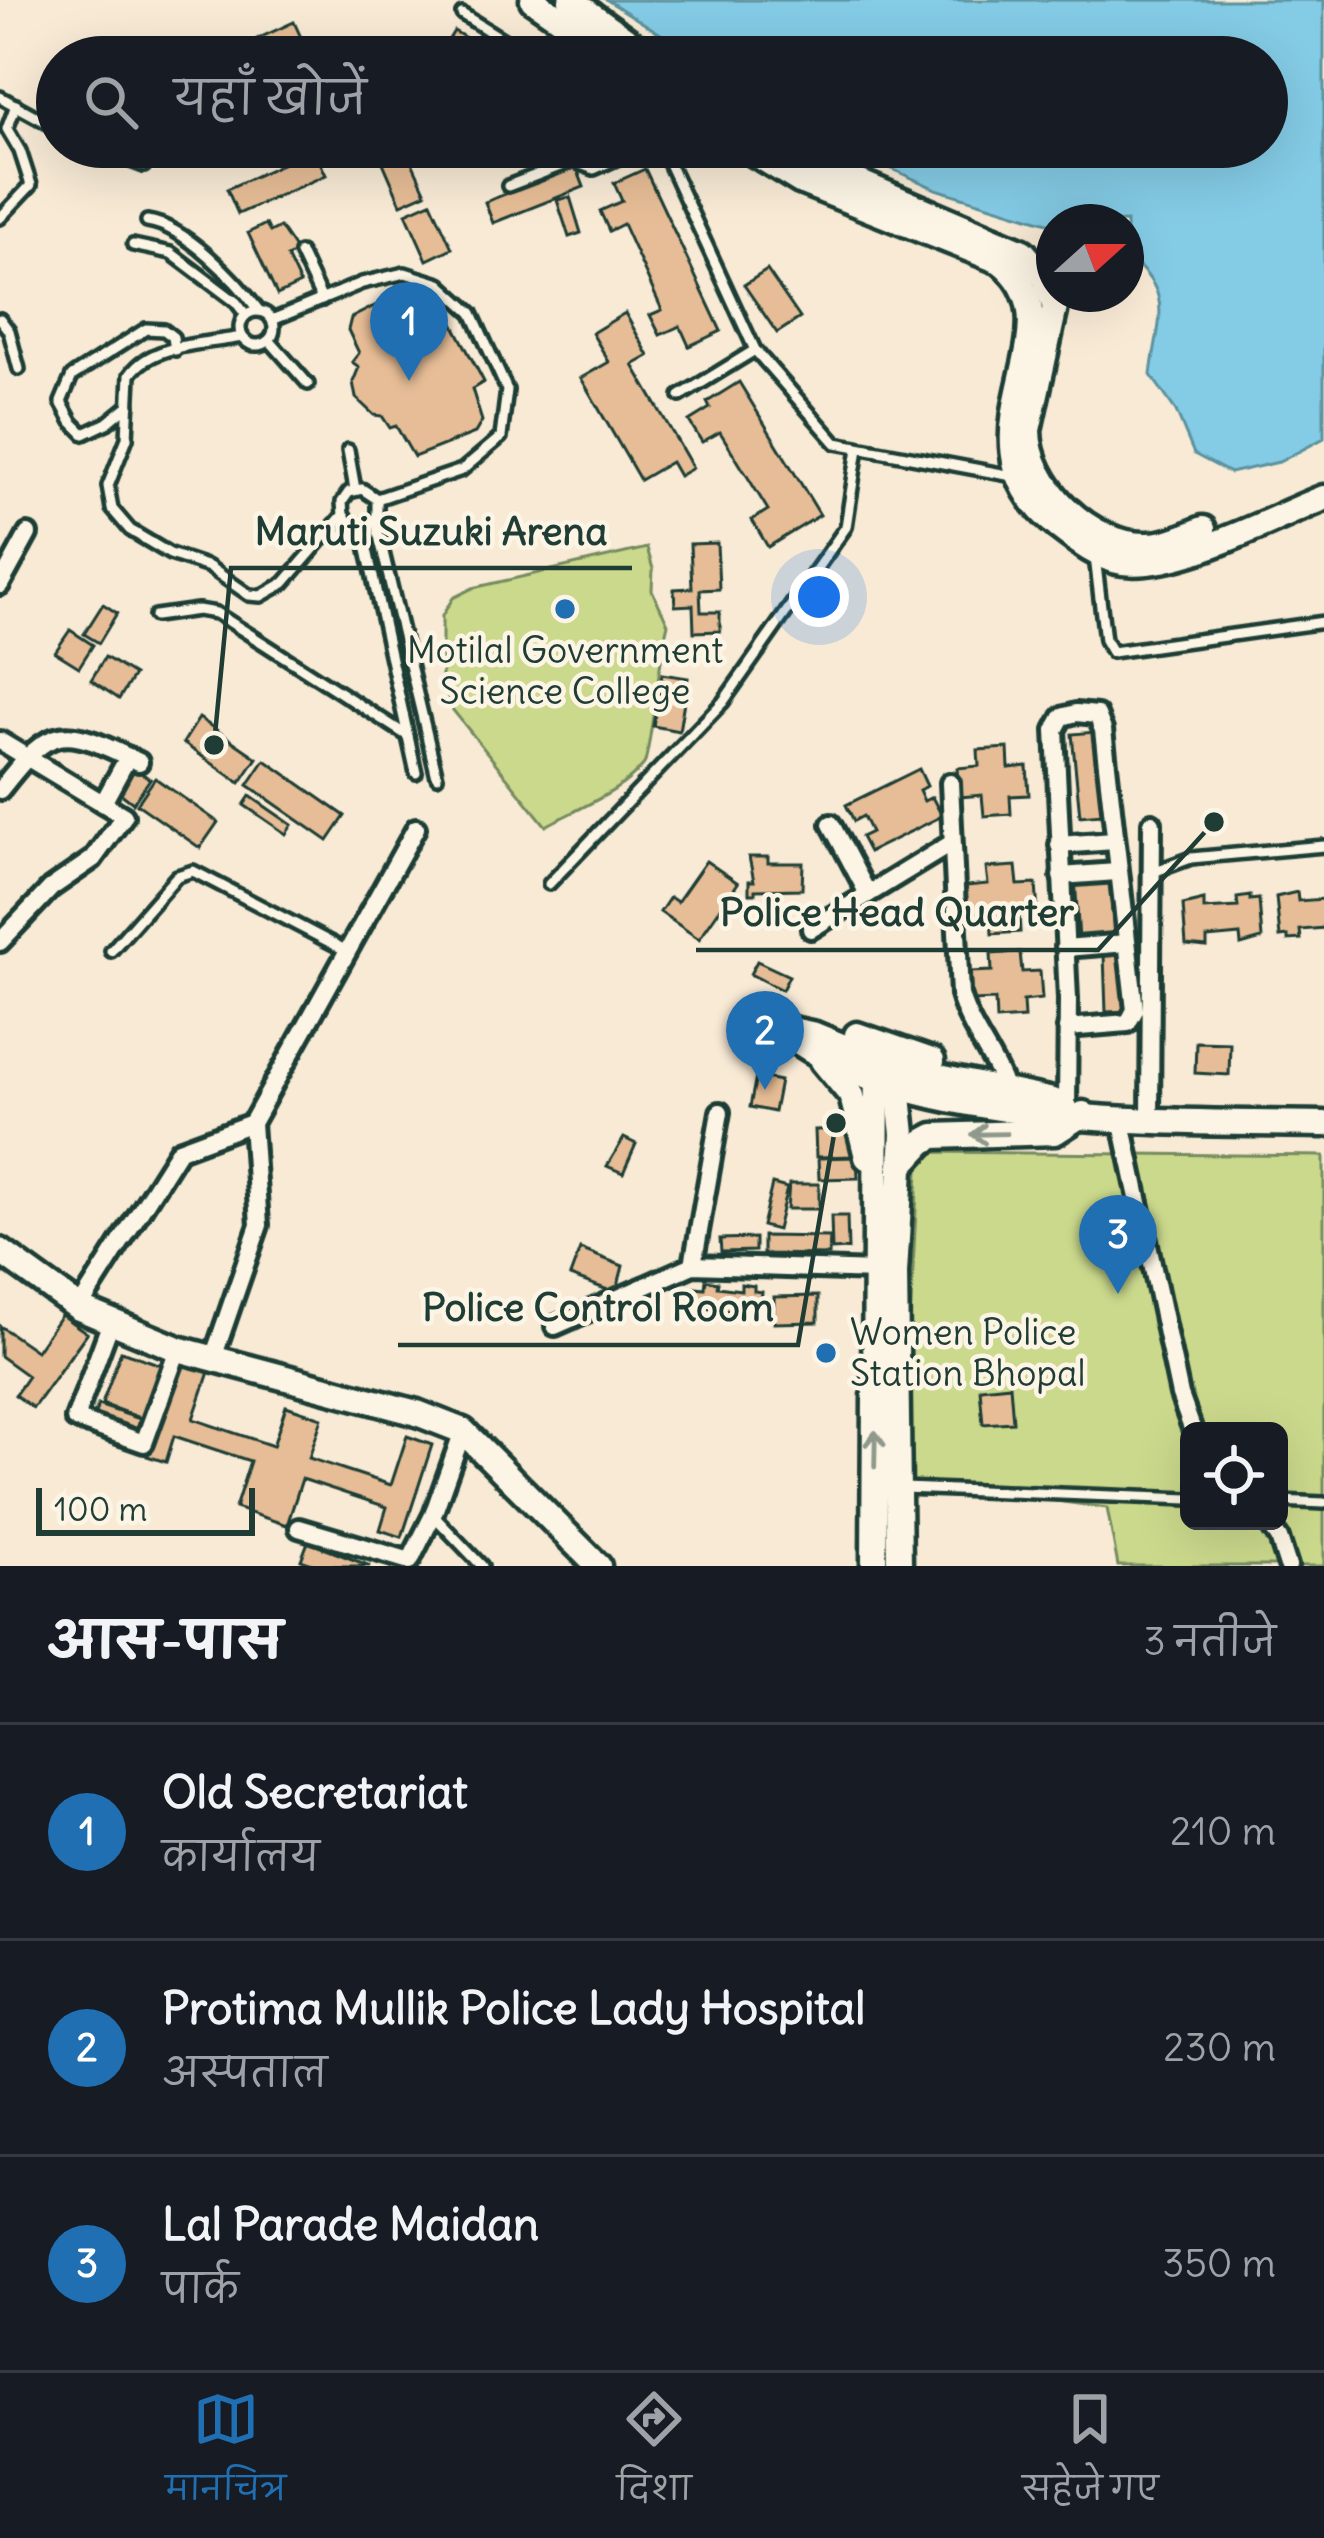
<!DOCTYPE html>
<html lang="hi">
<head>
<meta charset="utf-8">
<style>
	:root { --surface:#171b24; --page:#242831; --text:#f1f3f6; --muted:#9ea1a6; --line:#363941; --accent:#1f6fb2 }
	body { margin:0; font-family:Delius,"Playpen Sans Deva",sans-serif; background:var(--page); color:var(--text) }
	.controls { position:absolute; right:36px; bottom:36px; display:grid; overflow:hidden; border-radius:18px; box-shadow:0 12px 48px #0002 }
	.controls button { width:108px; height:108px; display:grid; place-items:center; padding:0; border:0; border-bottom:3px solid var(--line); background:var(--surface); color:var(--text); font:60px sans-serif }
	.compass { position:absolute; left:1036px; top:204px; width:108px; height:108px; border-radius:50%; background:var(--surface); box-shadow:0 12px 48px #0002; rotate:69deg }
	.scale { position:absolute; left:36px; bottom:30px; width:219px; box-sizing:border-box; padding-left:12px; border:6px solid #1f3d34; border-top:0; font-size:33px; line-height:42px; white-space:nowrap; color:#1f3d34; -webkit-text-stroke:9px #fcf5e5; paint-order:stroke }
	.you { position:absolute; left:819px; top:597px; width:42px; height:42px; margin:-30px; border:9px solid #fff; border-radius:50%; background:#1a73e8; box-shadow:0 0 0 18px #1a73e833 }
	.badge { display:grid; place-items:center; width:78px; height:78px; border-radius:50%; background:var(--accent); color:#fff; font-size:39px; font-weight:700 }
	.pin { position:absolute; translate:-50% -99px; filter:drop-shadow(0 3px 6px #0008) }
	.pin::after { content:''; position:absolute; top:63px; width:42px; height:36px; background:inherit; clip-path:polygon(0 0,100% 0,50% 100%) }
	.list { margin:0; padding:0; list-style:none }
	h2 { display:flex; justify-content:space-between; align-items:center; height:156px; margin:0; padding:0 48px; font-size:51px }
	h2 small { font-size:39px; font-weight:400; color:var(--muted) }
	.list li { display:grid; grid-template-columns:78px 1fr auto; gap:36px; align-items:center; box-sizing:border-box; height:216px; padding:0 48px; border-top:3px solid var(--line) }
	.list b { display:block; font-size:45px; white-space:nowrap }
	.list p { margin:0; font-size:39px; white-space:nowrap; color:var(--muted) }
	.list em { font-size:39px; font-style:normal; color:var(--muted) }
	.icon { flex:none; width:66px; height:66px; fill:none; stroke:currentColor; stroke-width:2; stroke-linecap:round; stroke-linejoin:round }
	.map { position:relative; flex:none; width:1324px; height:1566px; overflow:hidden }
	.search { position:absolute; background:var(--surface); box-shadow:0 12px 48px #0002; left:36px; right:36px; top:36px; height:132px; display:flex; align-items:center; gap:30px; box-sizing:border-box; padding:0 42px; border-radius:66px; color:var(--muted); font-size:45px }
	.sheet { height:804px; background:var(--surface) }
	nav { display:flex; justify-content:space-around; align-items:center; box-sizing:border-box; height:168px; border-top:3px solid var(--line); background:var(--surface); font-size:33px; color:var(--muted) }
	nav a { display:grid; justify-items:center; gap:6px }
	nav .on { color:var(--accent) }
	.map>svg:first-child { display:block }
</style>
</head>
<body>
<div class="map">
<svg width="1324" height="1566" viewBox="0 0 1324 1566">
	<rect width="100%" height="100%" fill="#f8ead5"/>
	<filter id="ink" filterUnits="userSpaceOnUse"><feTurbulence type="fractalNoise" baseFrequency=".00833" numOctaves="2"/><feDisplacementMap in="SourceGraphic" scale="24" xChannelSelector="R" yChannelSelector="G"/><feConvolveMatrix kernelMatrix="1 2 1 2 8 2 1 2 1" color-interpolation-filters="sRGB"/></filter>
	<g filter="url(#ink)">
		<g fill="#cbd98c" stroke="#758b60" stroke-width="3" fill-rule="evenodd">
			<path d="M647 548 653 569 652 590 668 624C660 649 650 756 644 764 623 792 576 809 546 826L452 709 442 679V616L453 598 473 588Z"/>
			<path d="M919 1152 1324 1156V1566H1118L1107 1508 902 1480ZM1189 1431H1279V1521H1189Z"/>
		</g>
		<path fill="#84cbe5" stroke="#5c929e" stroke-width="3" d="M607 0H1324V438L1279 462 1230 473 1194 454 1176 411 1151 375C1157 319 1177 295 1126 255V222L1054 225 936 189 844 147H1267V57H697Z"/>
		<g fill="#e6bd96" stroke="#1f3d34" stroke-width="3">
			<path d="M294 22 304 44 265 57 257 39Z"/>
			<path d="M454 31 483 48 477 57H438Z"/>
			<path d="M277 147H313L326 175 238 214 227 189 284 163Z"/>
			<path d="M387 147H405L426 193 401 204 378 151Z"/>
			<path d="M576 166 584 187 493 223 485 202Z"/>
			<path d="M645 169 721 331 689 346 680 326 660 335 650 315 662 310 623 224 609 231 600 211 622 201 614 183Z"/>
			<path d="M570 197 581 233 569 237 557 200Z"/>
			<path d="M431 202 452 248 427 260 406 213Z"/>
			<path d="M266 224 270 232 280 227 297 252 287 257 300 284 277 295 248 233Z"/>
			<path d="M767 270 800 318 777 333 744 285Z"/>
			<path d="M408 289 422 291 439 320 449 316 484 382 472 389 482 421 475 433 414 457 396 426 390 428 382 416 374 415 356 398 353 382 359 367 352 362 359 353 348 330 351 318Z"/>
			<path d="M625 313 649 356 633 365 693 468 679 476 671 462 640 480 581 378 609 362 592 333Z"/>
			<path d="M739 382 820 515 768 547 752 520 768 510 720 432 702 442 689 421 710 408 707 402Z"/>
			<path d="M717 543 719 589 700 590 701 612H720V631L694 632 693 605 675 606 674 589 692 588 690 544Z"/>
			<path d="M103 604 117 613 99 643 84 634Z"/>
			<path d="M70 630 93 645 79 667 55 652Z"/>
			<path d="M105 657 134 675 119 699 91 680Z"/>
			<path d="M662 674 688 678 679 731 653 726Z"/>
			<path d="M199 718 257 758 240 783 183 743Z"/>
			<path d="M1095 732 1103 814 1080 816 1072 734Z"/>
			<path d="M1008 748 1009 768 1027 766 1029 795 1010 796 1011 814 984 816 982 795 959 797 957 768 979 766 978 750Z"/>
			<path d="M265 760 345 816 328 841 248 785Z"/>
			<path d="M132 767 150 779 133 803 116 790Z"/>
			<path d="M919 769 927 786 919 790 924 801 932 797 942 816 869 852 861 837 871 832 863 816 854 821 846 805Z"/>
			<path d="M155 778 218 822 200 848 137 804Z"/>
			<path d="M250 796 292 825 286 834 244 805Z"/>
			<path d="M749 857H768V863H803L802 889 755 890V894H749V881H754Z"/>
			<path d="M706 861 738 883 699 939 660 912 670 897 677 902Z"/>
			<path d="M1016 866 1018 885 1036 884 1038 913 1019 914 1020 932 992 934 991 913 968 915 966 886 988 884 986 868Z"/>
			<path d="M1109 875 1114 938 1079 940 1075 877Z"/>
			<path d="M1297 892 1298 901 1324 899V928L1300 930 1301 939 1288 940V936L1280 937 1276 897Z"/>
			<path d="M1250 896V900L1259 899 1262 939 1241 945 1240 935 1207 938V947L1186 945 1183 905 1204 900V909L1238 907 1237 898Z"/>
			<path d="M1020 952 1022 972 1040 971 1042 999 1023 1001 1024 1018 996 1020 995 1000 972 1001 970 972 992 971 991 954Z"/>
			<path d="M1127 953 1129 1011 1106 1012 1104 954Z"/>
			<path d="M757 961 789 976 782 990 750 974Z"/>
			<path d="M1196 1042 1230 1043 1229 1075 1195 1073Z"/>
			<path d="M756 1076 780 1081 774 1112 750 1107Z"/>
			<path d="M855 1129 856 1156 816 1157 815 1130Z"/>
			<path d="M624 1138 636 1144 623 1173 607 1166Z"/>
			<path d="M857 1157 858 1178 819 1179 818 1158Z"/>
			<path d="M772 1184 787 1188 777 1230 762 1226Z"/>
			<path d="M789 1184H819V1209H787Z"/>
			<path d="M831 1216H847L848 1249 832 1250Z"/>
			<path d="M763 1236 830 1237 829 1255 763 1254Z"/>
			<path d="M755 1238V1251L721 1252 720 1239Z"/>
			<path d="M580 1249 623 1266 616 1293 570 1276Z"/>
			<path d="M706 1280 718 1282 717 1287 741 1290V1284L754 1286V1291L762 1292 759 1314 684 1306 686 1286 705 1288Z"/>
			<path d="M818 1296V1322L774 1323V1297Z"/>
			<path d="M61 1315 87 1333 33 1408 15 1395 28 1376 0 1356V1326L36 1351Z"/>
			<path d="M121 1351 164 1366 146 1420 102 1404Z"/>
			<path d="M178 1361 209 1372 193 1419 273 1446 286 1406 322 1418 309 1458 391 1485 407 1436 432 1445 402 1537 380 1530 387 1507 302 1479 287 1525 235 1508 250 1461 174 1436 166 1462 147 1456Z"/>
			<path d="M1010 1385 1013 1422 983 1424 980 1388Z"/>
			<path d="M98 1405 143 1420 139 1432 94 1416Z"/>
			<path d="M308 1542 370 1566H317L301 1560Z"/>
		</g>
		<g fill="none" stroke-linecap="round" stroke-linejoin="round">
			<defs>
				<g id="lane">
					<path d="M462 14 531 57"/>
					<path d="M0 97 57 128"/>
					<path d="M94 147 144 166"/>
					<path d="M656 147 667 159 755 350 836 443 1018 477"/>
					<path d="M508 186 573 161 594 169 643 147"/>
					<path d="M0 218 31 185 20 151 7 129 16 105"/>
					<path d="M147 221C185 226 236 280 259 311"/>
					<path d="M133 245 171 253 236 302 246 315"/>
					<path d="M300 253 322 300"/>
					<circle cx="257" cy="328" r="17"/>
					<path d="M0 319 9 331 19 369"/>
					<path d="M272 320 362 283 405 273 440 284 472 313 507 390 501 437 462 470 377 499"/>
					<path d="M242 337C207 344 151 343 130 375L127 438 108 486 112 509 130 530 170 554 209 567 249 595 261 596 284 583 343 515 342 502 349 492 362 489 377 499"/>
					<path d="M270 341 308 384"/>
					<path d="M680 396 755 350"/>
					<path d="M129 405 107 423 84 434 72 422 61 402 72 376 146 329 164 330 173 337 175 350"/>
					<path d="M348 450 355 489"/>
					<path d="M343 515 351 524 368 525 377 516V499"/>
					<path d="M375 519 437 777"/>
					<path d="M362 527 416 773"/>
					<path d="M1095 557 1105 640 1112 652 1324 622"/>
					<path d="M155 616 198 610 216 613 408 736"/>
					<path d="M1153 872 1191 858 1324 846"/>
					<path d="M549 884 723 702 846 527 858 448"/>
					<path d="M111 951 177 876 193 871 347 951"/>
					<path d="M903 1488 1189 1499"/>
					<path d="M1279 1501 1324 1503"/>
					<path d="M433 1515 482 1566"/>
				</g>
				<g id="street">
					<path d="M0 585 28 534"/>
					<path d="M0 741 124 816 93 859 51 888 0 942"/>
					<path d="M950 783 960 995C969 1027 989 1050 1002 1080"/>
					<path d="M0 790C53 721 64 726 139 762"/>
					<path d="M103 803 128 757"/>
					<path d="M831 824 868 894"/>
					<path d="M1059 845 1114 841"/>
					<path d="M1061 876 1117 872"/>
					<path d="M811 929 952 843"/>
					<path d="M1065 948 1127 943"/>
					<path d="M1067 1107 1068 999 1055 730 1062 717 1076 713 1097 715 1103 730 1135 1010 1128 1023 1067 1028"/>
					<path d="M1121 1118 1180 1395 1193 1431"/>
					<path d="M1150 1121 1152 823"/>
					<path d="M693 1265 720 1112"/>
					<path d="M79 1308 179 1150 252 1123"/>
					<path d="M111 1322 75 1419 144 1443 178 1349"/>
					<path d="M555 1326 693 1265 876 1271"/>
					<path d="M212 1361 259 1225 252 1123 416 828"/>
					<path d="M1267 1521 1279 1538 1288 1566"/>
					<path d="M299 1528 410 1561 433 1515 463 1431"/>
				</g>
				<g id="secondary">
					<path d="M533 0 615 57"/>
					<path d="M571 0 650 57"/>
					<path d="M744 147 800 181 1000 261C1089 329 945 437 1059 527 1077 541 1100 559 1123 562 1179 569 1270 519 1324 498"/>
					<path d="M776 147 1023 252 1045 278 1055 307 1028 430C1028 486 1091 547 1148 545 1167 545 1186 536 1203 529"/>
					<path d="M780 1028C904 1130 1168 1121 1324 1124"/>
					<path d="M787 1029 815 1035 896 1068 1053 1101"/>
					<path d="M857 1035 932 1061"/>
					<path d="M823 1061 852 1096 867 1157"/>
					<path d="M896 1068 903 1134 895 1273 899 1566"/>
					<path d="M901 1166 923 1142 934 1136 1055 1132 1083 1114"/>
					<path d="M0 1251 79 1308 178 1349 417 1413 463 1431 598 1566"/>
					<path d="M874 1566 877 1060"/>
				</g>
			</defs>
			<use href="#lane" stroke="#1f3d34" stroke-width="18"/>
			<use href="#street" stroke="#1f3d34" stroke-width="26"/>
			<use href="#secondary" stroke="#1f3d34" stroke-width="33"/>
			<use href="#lane" stroke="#fcf5e5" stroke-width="9"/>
			<use href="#street" stroke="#fcf5e5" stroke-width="16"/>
			<use href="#secondary" stroke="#fcf5e5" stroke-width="24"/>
		</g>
		<defs><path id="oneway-shaft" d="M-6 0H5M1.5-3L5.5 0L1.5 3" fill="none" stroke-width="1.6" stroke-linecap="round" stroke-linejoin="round" transform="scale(3)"/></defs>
		<g stroke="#8e998c">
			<use href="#oneway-shaft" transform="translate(989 1134) rotate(179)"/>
			<use href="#oneway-shaft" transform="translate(875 1449) rotate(-89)"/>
		</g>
	</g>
	<g fill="#1f6fb2" stroke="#fcf5e5" stroke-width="4.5">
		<circle cx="565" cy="609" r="12"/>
		<circle cx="826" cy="1353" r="12"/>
	</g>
	<g text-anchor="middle" stroke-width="9" stroke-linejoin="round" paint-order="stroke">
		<g font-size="36" fill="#1f3d34" stroke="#fcf5e5">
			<text x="565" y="663">Motilal Government<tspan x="565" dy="41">Science College</tspan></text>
			<text x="850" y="1345" text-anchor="start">Women Police<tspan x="850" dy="41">Station Bhopal</tspan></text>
		</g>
	</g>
	<path fill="none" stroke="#1f3d34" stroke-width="4.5" d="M214 745L231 568H632M1214 822L1098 950H696M836 1123L798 1345H398"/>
	<g fill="#1f3d34" stroke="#fcf5e5" stroke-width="4.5">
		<circle cx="214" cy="745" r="12"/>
		<circle cx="1214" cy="822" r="12"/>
		<circle cx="836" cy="1123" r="12"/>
	</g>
	<g font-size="39" text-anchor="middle" font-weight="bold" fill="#1f3d34" stroke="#fcf5e5" stroke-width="9" stroke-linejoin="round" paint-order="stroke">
		<text x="431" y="545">Maruti Suzuki Arena</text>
		<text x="897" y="926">Police Head Quarter</text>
		<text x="598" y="1321">Police Control Room</text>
	</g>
</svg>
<div class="controls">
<button><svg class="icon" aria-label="locate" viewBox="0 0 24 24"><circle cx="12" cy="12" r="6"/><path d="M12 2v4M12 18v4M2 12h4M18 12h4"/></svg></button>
</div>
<svg class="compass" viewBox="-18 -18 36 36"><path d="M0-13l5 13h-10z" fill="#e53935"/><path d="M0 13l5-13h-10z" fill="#9ea1a6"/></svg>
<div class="scale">100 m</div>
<div class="you"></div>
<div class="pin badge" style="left:409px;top:381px">1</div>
<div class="pin badge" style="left:765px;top:1090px">2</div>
<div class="pin badge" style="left:1118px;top:1294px">3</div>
<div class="search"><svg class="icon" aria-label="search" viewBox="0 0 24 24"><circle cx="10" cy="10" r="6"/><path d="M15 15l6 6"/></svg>यहाँ खोजें</div>
</div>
<section class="sheet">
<h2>आस-पास<small>3 नतीजे</small></h2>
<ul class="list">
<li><span class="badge">1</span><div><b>Old Secretariat</b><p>कार्यालय</p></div><em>210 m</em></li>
<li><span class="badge">2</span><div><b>Protima Mullik Police Lady Hospital</b><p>अस्पताल</p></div><em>230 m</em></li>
<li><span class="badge">3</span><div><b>Lal Parade Maidan</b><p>पार्क</p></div><em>350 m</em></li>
</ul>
</section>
<nav>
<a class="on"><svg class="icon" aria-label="map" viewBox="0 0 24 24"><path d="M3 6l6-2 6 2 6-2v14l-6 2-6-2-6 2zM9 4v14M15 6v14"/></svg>मानचित्र</a>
<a><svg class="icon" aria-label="directions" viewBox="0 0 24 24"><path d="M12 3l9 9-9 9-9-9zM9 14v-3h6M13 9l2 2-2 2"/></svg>दिशा</a>
<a><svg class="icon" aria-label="saved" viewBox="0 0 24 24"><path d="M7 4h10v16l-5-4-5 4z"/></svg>सहेजे गए</a>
</nav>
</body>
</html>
